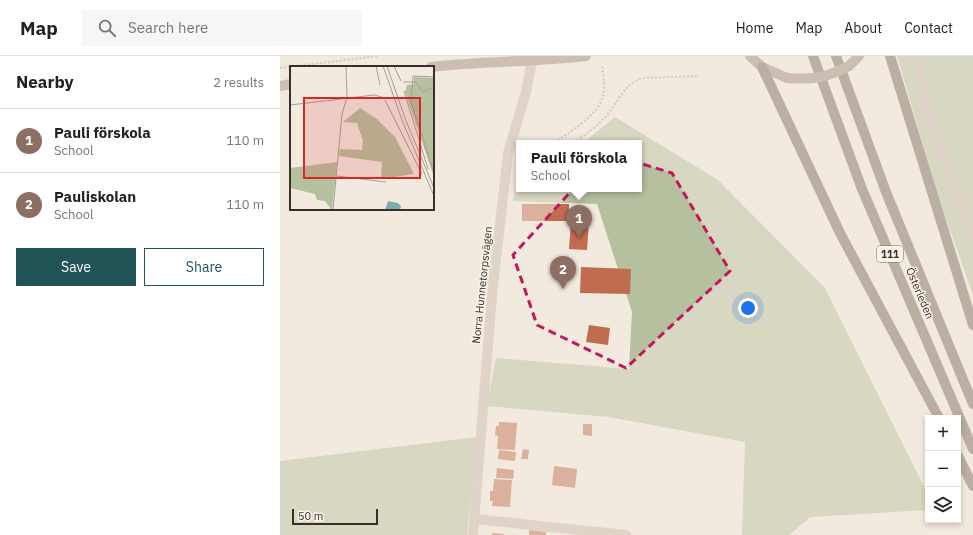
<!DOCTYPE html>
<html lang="en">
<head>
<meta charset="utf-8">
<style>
	:root { --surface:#fff; --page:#f6f6f6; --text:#222; --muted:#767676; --line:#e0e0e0; --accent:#225357 }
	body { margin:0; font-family:"IBM Plex Sans",sans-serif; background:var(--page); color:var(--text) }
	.controls { position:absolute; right:12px; bottom:12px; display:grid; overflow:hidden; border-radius:0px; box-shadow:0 2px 6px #0003 }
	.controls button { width:36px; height:36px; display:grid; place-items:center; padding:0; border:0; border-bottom:1px solid var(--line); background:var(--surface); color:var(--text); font:20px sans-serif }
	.scale { position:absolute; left:12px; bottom:10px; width:86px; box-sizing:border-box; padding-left:4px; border:2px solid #382e2a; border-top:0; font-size:11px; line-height:14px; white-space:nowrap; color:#382e2a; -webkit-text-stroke:3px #f9f3eb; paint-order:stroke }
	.you { position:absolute; left:468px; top:252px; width:14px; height:14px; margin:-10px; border:3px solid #fff; border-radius:50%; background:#1a73e8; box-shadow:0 0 0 6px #1a73e833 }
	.badge { display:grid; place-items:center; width:26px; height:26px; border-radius:50%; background:var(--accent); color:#fff; font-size:13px; font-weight:700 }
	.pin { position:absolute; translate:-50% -33px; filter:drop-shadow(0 1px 2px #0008) }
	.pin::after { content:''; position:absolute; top:21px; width:14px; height:12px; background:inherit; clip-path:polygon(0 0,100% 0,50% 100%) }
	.popup { position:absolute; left:236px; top:84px; width:126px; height:52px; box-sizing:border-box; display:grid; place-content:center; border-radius:0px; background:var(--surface); filter:drop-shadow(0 1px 3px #0005); font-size:13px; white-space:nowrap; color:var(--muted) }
	.popup b { font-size:15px; color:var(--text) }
	.popup::after { content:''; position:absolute; left:50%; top:100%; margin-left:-8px; border:8px solid transparent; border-top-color:var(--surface) }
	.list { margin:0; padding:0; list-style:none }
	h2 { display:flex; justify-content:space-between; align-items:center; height:52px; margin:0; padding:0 16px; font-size:17px }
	h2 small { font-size:13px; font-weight:400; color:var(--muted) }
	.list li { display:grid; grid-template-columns:26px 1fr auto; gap:12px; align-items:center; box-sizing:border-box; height:64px; padding:0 16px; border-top:1px solid var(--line) }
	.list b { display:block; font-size:15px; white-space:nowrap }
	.list p { margin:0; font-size:13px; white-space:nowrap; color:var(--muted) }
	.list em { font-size:13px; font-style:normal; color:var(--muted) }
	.actions { display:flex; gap:8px; padding:12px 16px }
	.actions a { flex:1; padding:9px 0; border:1px solid var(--accent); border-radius:0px; text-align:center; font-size:14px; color:var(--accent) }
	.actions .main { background:var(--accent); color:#fff }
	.icon { flex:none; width:22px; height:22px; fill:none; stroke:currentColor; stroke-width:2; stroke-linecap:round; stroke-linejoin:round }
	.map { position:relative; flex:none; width:693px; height:479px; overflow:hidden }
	header { display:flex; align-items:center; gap:24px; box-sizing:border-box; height:56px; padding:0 20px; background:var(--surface); border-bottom:1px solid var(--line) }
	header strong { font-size:19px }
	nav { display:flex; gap:22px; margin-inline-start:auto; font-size:14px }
	.search { width:280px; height:36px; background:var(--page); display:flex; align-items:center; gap:10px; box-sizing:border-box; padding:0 14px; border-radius:0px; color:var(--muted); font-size:15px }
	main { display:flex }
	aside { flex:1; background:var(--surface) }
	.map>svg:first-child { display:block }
</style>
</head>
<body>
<header>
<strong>Map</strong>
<div class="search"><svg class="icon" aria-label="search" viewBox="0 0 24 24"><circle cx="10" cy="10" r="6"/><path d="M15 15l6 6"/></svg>Search here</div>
<nav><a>Home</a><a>Map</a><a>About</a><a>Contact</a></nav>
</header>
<main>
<aside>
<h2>Nearby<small>2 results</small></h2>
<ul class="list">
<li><span class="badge" style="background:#8d6e63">1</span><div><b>Pauli förskola</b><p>School</p></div><em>110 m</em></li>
<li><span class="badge" style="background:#8d6e63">2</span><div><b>Pauliskolan</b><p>School</p></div><em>110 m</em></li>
</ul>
<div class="actions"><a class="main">Save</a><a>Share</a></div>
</aside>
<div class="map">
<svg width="693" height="479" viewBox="0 0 693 479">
	<rect width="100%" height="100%" fill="#f2e9df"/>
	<g fill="#b5c09f">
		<path d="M617 0H693V239L658 140Z"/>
		<path d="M335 61 438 124 545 232 648 439V454L530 461 509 479H462L465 386 329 361 207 350 216 302 349 313 352 256 317 148 233 145 235 133 239 132 359 133V87H303Z"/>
		<path d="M197 381 187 479H0V405Z"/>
	</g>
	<g fill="#bf6c4f">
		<rect x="242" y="148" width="47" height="17"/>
		<path d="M291 164 309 165 307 194 289 193Z"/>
		<path d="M301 211 351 213 350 238 300 237Z"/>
		<path d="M309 269 330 272 328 289 306 286Z"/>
		<path d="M219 366 237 367 235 394 217 393 218 380 215 379 216 370H219Z"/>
		<path d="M303 368H312V380L303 379Z"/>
		<path d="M243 393 249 394 248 403H241Z"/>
		<path d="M219 394 236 396 235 405 218 403Z"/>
		<path d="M274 410 297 413 295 432 272 429Z"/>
		<path d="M217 412 234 414 233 423 216 422Z"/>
		<path d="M214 423 232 424 230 451 212 450 213 445H210V435H213Z"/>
		<path d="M249 474 266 476V479H249Z"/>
		<path d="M212 477 224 478V479H212Z"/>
	</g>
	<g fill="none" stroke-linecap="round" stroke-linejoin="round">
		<g stroke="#b5a495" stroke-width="2" stroke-dasharray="2 2" stroke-linecap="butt">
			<path d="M0 12 98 0"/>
			<path d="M275 87C290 75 319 59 323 40 326 31 323 19 322 9"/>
			<path d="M294 87C306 78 318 70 327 59 339 45 344 28 362 22L419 20"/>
		</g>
		<g stroke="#c9b9ab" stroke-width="10">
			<path d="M641 0 640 25 648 54 693 183"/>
			<path d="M195 463 346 479"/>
			<path d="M193 479 212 239 228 97 246 36 253 0"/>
		</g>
		<g stroke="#9d897d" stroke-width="10">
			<path d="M470 0 482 11 507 22"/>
			<path d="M569 10 579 0"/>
			<path d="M151 11C203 5 255 6 306 0"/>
			<path d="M0 30 11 28"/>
		</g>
		<g stroke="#79665c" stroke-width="10">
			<path d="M533 0 582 133 693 393"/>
			<path d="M556 0 606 136 693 348"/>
			<path d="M610 0 693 269"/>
			<path d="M482 11 560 177 659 362"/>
			<path d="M678 400 693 430"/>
		</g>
		<path stroke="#9d897d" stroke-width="10" d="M507 22C533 24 546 22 569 10"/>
	</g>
	<path d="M0 0H693V479H0ZM326 97 392 117 450 215 346 312 257 269 233 199Z" fill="#f2e9df" fill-opacity=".55" fill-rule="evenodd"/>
	<path fill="none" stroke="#c2185b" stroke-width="3" stroke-dasharray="8 5" stroke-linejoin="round" d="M326 97 392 117 450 215 346 312 257 269 233 199Z"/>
	<g text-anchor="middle" stroke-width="3" stroke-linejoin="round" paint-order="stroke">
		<rect fill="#f9f3eb" stroke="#726964" stroke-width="1" x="597" y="190" width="26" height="16" rx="3"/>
		<g font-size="10" font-weight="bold" fill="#382e2a">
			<text x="610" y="202">111</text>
		</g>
		<g font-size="11" fill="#382e2a" stroke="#f9f3eb">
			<text transform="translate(202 229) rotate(-84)" y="4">Norra Hunnetorpsvägen</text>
			<text transform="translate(640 237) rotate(67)" y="4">Österleden</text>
		</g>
	</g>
	<g transform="translate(10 10)">
		<rect width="144" height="144" fill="#f2e9df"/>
		<path d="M124 11 144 12V111L115 26 117 19 124 18ZM70 42 87 53 105 71 124 108 91 113 92 96 49 90 50 83 72 84 73 75 67 57 53 56ZM47 96 42 144 35 135 27 134 25 128 0 122V102Z" fill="#b5c09f"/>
		<path d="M98 135 108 137 111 140 110 144H95Z" fill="#7fabad"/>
		<path fill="none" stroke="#a89e97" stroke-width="1" d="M86 0 90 19M93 0 112 54 144 130M97 0 116 55 144 122M104 0 111 15M144 11 123 10 121 36 144 107M113 16H126L133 26 144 21M114 25 138 103M95 34 132 108M0 39 84 29 92 31M47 110 96 116M43 144 52 48 57 31 56 0"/>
		<path fill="#d62828" fill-opacity="0.15" stroke="#d62828" stroke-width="2" d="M14 32H130V112H14Z"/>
		<rect width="144" height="144" fill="none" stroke="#382e2a" stroke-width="2"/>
	</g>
</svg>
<div class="controls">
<button>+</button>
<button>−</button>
<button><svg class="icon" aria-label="layers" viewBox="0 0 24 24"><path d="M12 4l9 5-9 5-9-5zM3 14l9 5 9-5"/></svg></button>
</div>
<div class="scale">50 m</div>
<div class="you"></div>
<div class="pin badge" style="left:299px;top:182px;background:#8d6e63">1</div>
<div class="popup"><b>Pauli förskola</b>School</div>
<div class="pin badge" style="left:283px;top:233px;background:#8d6e63">2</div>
</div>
</main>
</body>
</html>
